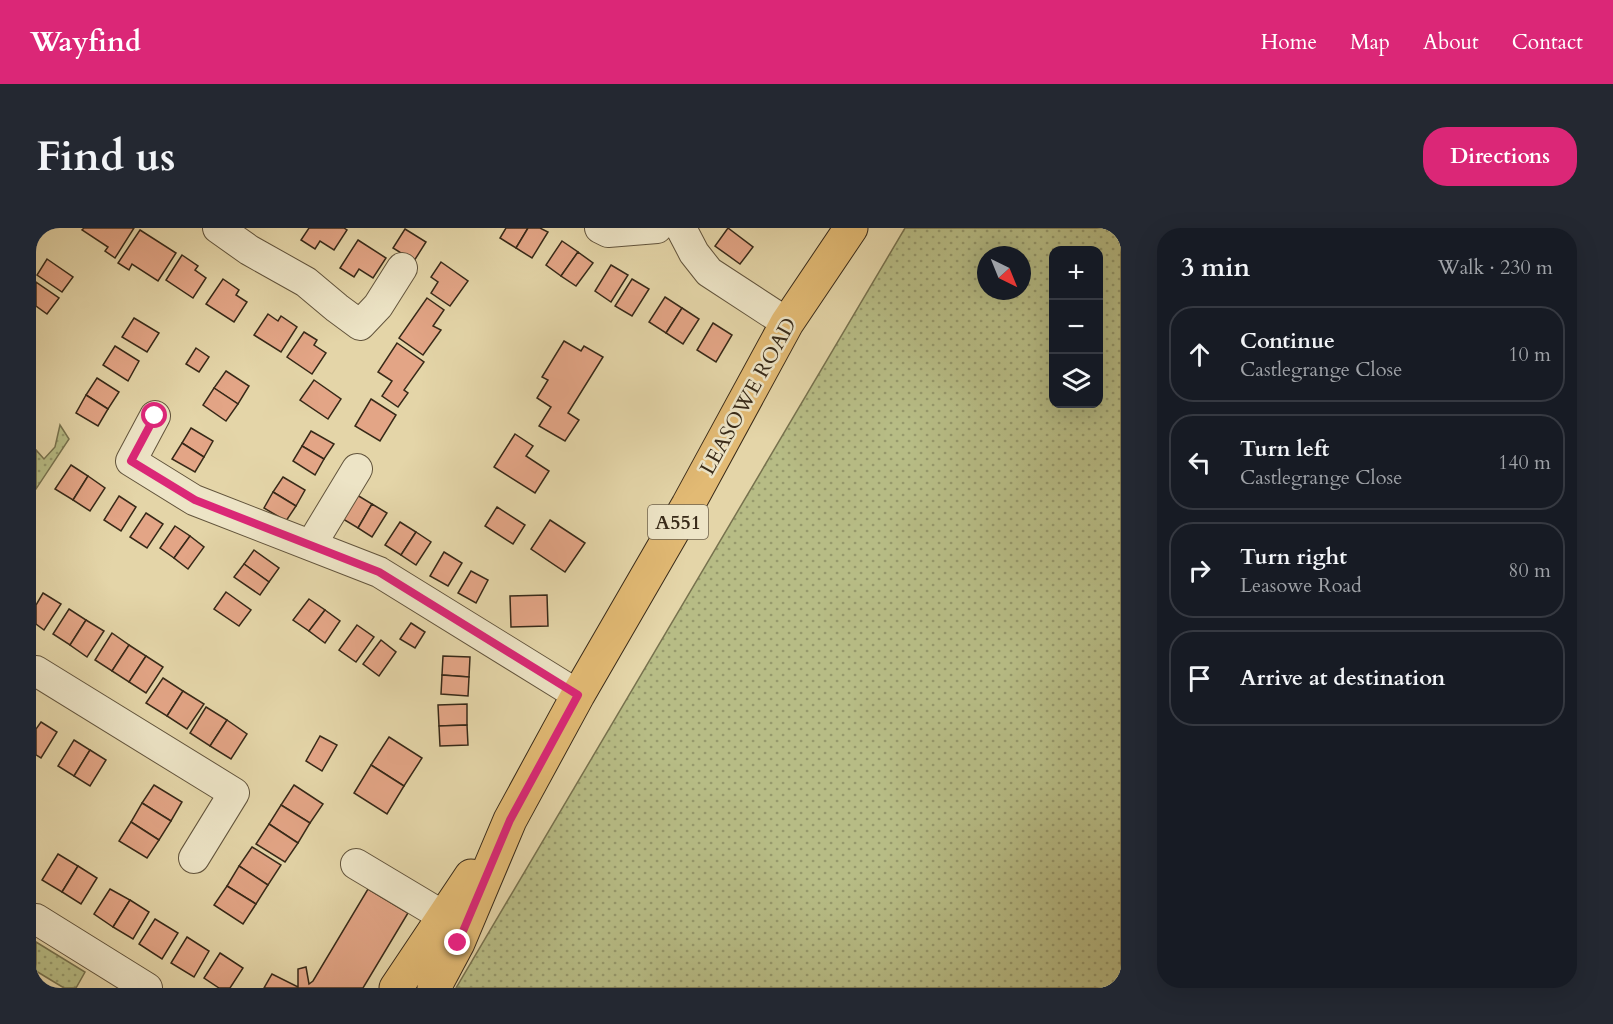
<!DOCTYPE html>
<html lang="en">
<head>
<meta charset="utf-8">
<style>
	:root { --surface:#171b24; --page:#242831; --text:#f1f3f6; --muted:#9ea1a6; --line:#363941; --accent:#db2777 }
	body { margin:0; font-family:Cardo,serif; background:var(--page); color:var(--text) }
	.controls { position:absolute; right:18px; top:18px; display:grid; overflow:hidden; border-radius:12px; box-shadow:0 6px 24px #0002 }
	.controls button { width:54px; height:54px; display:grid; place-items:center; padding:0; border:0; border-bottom:2px solid var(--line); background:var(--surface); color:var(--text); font:30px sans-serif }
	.compass { position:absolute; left:941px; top:18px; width:54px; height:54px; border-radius:50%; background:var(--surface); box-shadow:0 6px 24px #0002; rotate:137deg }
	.stop { position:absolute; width:18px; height:18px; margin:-14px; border:4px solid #db2777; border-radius:50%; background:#fff }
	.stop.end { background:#db2777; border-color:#fff; box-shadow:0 2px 6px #0008 }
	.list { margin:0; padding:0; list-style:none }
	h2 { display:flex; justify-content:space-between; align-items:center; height:78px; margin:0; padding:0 24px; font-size:26px }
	h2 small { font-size:20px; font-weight:400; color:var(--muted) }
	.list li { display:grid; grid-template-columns:39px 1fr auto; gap:18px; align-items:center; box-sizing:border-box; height:96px; margin:0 12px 12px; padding:0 12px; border:2px solid var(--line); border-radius:24px }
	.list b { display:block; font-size:22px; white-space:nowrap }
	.list p { margin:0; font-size:20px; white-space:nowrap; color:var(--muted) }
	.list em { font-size:20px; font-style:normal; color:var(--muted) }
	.icon { flex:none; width:33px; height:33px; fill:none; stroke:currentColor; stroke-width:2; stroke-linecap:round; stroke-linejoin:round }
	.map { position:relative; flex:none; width:1085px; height:760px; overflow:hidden; border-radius:24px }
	header { display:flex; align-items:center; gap:36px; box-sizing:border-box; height:84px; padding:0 30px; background:var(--accent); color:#fff }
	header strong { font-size:28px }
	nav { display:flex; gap:33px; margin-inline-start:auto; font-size:21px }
	.intro { display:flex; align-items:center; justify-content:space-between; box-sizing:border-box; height:144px; padding:0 36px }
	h1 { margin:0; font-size:42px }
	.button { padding:15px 27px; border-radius:24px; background:var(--accent); color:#fff; font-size:21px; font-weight:700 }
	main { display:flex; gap:36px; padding:0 36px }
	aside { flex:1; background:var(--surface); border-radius:24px; box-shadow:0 6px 24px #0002 }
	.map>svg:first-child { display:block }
</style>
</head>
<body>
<header>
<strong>Wayfind</strong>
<nav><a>Home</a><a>Map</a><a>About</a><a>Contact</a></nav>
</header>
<div class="intro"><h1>Find us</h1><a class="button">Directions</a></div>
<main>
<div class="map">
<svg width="1085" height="760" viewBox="0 0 1085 760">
	<defs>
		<pattern id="grass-dots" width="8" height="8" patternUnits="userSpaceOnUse" patternTransform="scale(1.5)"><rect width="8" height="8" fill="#b7bc85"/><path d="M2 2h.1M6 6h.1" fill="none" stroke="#96996c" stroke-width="1.8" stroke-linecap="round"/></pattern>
	</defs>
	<rect width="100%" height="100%" fill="#e4d5a8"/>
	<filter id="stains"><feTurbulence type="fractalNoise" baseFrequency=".00333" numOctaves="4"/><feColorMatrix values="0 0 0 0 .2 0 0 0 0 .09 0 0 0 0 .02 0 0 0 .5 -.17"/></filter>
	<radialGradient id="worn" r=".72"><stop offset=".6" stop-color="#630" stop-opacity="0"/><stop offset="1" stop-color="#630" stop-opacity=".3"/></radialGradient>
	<g fill="url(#grass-dots)" stroke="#77724e" stroke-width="1.5" fill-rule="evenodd">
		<path d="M869 0H1085V760H420ZM1062 22V176H1017V22ZM950 27H986V63H950Z"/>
		<path d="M24 197 33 211 0 261V222L8 231 19 219Z"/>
		<path d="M0 714 49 744 40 760H28L0 743Z"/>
	</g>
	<g fill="#e3a586" stroke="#372918" stroke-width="1.5">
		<path d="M48 0H98L79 30 69 23 72 19 46 2Z"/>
		<path d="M273 0H308L311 2 298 22 284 13 279 21 265 12Z"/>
		<path d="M470 0H492L480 20 464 10Z"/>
		<path d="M492 0H504L512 4 496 30 480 20Z"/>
		<path d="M692 0 717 19 704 36 679 18Z"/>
		<path d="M369 1 390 14 378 33 357 20Z"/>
		<path d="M104 2 140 25 122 53 96 36 93 42 82 35Z"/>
		<path d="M322 12 350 30 337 50 323 41 318 49 304 40Z"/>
		<path d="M526 13 542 24 525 48 510 37Z"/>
		<path d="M542 24 557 35 540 58 525 48Z"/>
		<path d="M146 27 162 38 159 42 170 50 157 70 130 52Z"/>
		<path d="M11 31 37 49 26 64 1 47Z"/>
		<path d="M405 34 432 53 414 78 395 65 402 54 395 49Z"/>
		<path d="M575 37 592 47 575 74 559 63Z"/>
		<path d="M187 51 203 62 200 67 211 74 198 94 170 76Z"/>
		<path d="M596 51 613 61 596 88 579 78Z"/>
		<path d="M0 54 23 70 11 86 0 78Z"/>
		<path d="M629 69 646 80 630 105 613 94Z"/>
		<path d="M391 70 408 82 397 98 405 102 387 127 363 110Z"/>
		<path d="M646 80 663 91 647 116 630 105Z"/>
		<path d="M232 86 242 93 245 88 261 99 245 124 218 107Z"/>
		<path d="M98 90 123 105 111 124 86 109Z"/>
		<path d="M677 95 696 107 680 134 661 122Z"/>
		<path d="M268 104 281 112 278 117 290 125 276 146 251 129Z"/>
		<path d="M528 113 545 123 548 118 567 129 532 185 543 192 529 213 503 198 515 179 501 170 512 152 506 149Z"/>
		<path d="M361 115 388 134 368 162 372 165 362 179 346 168 356 153 342 144Z"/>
		<path d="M79 118 103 133 92 153 67 137Z"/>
		<path d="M160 120 173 129 163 144 150 136Z"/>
		<path d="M190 143 213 158 202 176 178 160Z"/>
		<path d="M61 150 83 164 72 181 50 167Z"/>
		<path d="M278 152 305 171 292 191 264 172Z"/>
		<path d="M178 160 202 176 190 193 167 177Z"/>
		<path d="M50 167 72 181 62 198 40 185Z"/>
		<path d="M335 171 360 187 344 213 319 198Z"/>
		<path d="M155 200 177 213 168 229 146 215Z"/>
		<path d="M275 203 298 216 288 231 266 218Z"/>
		<path d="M479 206 497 218 490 228 513 243 499 265 458 239Z"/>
		<path d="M146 215 168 229 159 244 136 231Z"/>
		<path d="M266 218 288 231 279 247 257 233Z"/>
		<path d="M35 237 52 248 37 272 19 261Z"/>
		<path d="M52 248 69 260 54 283 37 272Z"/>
		<path d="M247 249 269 262 260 278 237 264Z"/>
		<path d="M237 264 260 278 250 293 228 280Z"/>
		<path d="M321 267 336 276 322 300 307 291Z"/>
		<path d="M83 268 100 279 85 303 68 292Z"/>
		<path d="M336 276 351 285 336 309 322 300Z"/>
		<path d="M461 279 489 297 477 316 449 298Z"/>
		<path d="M110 285 127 296 111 320 94 309Z"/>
		<path d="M514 292 549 315 529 344 495 321Z"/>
		<path d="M364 294 380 304 365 327 349 317Z"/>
		<path d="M139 298 154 308 138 330 124 320Z"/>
		<path d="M380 304 395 314 380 337 365 327Z"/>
		<path d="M154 308 168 319 152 341 138 330Z"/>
		<path d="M218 322 243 340 233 354 208 336Z"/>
		<path d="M408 324 426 335 412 358 394 348Z"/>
		<path d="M208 336 233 354 224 367 198 349Z"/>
		<path d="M435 343 452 352 440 375 422 365Z"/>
		<path d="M190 364 215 382 203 398 178 381Z"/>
		<path d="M7 365 25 376 8 402 0 396V377Z"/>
		<path d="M511 367 512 398 475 399 474 368Z"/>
		<path d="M273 371 289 382 273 403 257 392Z"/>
		<path d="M33 381 50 392 34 417 17 406Z"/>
		<path d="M289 382 304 393 289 415 273 403Z"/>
		<path d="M50 392 68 403 51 429 34 417Z"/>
		<path d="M375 395 389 404 379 420 364 411Z"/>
		<path d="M321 397 338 409 320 434 303 422Z"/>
		<path d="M76 405 93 417 76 443 59 432Z"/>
		<path d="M345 412 360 424 343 448 327 436Z"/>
		<path d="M93 417 110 428 93 454 76 443Z"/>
		<path d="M110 428 127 439 110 465 93 454Z"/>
		<path d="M407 428 434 429 433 449 406 447Z"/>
		<path d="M406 447 433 449 432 468 405 466Z"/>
		<path d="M127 450 147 463 131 488 110 475Z"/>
		<path d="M147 463 168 476 151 501 131 488Z"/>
		<path d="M431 476V497L403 498 402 477Z"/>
		<path d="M170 479 191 492 174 518 154 505Z"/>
		<path d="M191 492 211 506 195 531 174 518Z"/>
		<path d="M5 494 21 504 5 530 0 527V501Z"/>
		<path d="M431 497 432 517 404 518 403 498Z"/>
		<path d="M284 508 301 517 286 543 270 533Z"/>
		<path d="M353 509 386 530 368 558 335 537Z"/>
		<path d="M38 512 54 522 38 548 22 538Z"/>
		<path d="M54 522 70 532 54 558 38 548Z"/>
		<path d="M335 537 368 558 351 586 318 565Z"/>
		<path d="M118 557 146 574 135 593 106 575Z"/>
		<path d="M258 557 287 576 274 595 245 577Z"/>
		<path d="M106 575 135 593 123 612 95 594Z"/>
		<path d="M245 577 274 595 262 615 233 596Z"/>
		<path d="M95 594 123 612 111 630 83 613Z"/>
		<path d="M233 596 262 615 249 634 220 616Z"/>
		<path d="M216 619 245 637 232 657 203 638Z"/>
		<path d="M22 626 42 638 26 664 6 652Z"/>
		<path d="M42 638 61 650 45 676 26 664Z"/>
		<path d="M203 638 232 657 220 676 191 658Z"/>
		<path d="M191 658 220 676 207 696 178 677Z"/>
		<path d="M74 661 94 672 77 699 58 686Z"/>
		<path d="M332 661 372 685 327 760H228L236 746 262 759V741L270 739 273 756 277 753Z"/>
		<path d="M94 672 113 684 97 711 77 699Z"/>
		<path d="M119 691 142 705 126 731 103 716Z"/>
		<path d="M151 709 173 723 158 749 135 735Z"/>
		<path d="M184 725 207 740 194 760H183L168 750Z"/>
	</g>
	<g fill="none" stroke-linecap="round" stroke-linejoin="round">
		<defs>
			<g id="minor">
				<path d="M182 0 213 22 270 54 301 80 324 97 342 78 366 40"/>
				<path d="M564 0 572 4 621 0"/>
				<path d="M645 0 658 25 673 44 751 95"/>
				<path d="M119 188 95 233 158 272 343 344 542 467"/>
				<path d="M275 317 321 241"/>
				<path d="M0 443 198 565 158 630"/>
				<path d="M320 636 407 688"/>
				<path d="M0 691 111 760"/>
			</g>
			<g id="major">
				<path d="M360 760 435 648"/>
				<path d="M398 760 422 715 474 592 542 467 652 277 751 95 815 0"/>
			</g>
		</defs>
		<use href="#minor" stroke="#62543c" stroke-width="32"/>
		<use href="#major" stroke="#372918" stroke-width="35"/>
		<use href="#minor" stroke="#ede4c6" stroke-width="30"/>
		<use href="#major" stroke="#e2ba74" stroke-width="33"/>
	</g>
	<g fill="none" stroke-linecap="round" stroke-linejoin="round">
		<path stroke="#db2777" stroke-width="8" d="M119 188 95 233 159 272 343 344 542 467 474 592 422 715"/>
	</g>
	<g text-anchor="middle" stroke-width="5" stroke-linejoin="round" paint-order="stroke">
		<rect fill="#ede4c6" stroke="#6e614c" stroke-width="1.5" x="612" y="277" width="60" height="34" rx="4.5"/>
		<g font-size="20" font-weight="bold" fill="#372918">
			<text x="642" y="301">A551</text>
		</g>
		<g font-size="21" fill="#372918" stroke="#ede4c6">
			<text transform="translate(712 168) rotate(-61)" y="7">LEASOWE ROAD</text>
		</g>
	</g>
	<rect width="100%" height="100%" filter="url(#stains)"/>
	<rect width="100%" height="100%" fill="url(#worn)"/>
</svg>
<div class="controls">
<button>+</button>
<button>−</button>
<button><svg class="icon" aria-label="layers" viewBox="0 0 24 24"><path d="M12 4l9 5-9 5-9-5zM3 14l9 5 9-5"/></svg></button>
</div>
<svg class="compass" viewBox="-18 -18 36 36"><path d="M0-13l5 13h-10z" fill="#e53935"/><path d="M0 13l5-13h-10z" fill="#9ea1a6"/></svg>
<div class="stop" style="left:119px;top:188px"></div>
<div class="stop end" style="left:422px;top:715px"></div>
</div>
<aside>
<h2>3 min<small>Walk · 230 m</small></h2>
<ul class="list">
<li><svg class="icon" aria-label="ahead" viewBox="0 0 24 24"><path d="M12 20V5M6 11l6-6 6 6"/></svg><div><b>Continue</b><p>Castlegrange Close</p></div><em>10 m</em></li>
<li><svg class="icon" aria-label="left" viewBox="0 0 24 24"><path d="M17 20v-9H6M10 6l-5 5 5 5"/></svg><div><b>Turn left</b><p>Castlegrange Close</p></div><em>140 m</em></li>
<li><svg class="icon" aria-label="right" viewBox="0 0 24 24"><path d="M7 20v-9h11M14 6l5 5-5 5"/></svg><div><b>Turn right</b><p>Leasowe Road</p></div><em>80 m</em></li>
<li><svg class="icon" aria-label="arrive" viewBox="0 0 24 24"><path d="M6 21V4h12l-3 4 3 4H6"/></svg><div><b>Arrive at destination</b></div></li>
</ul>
</aside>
</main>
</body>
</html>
